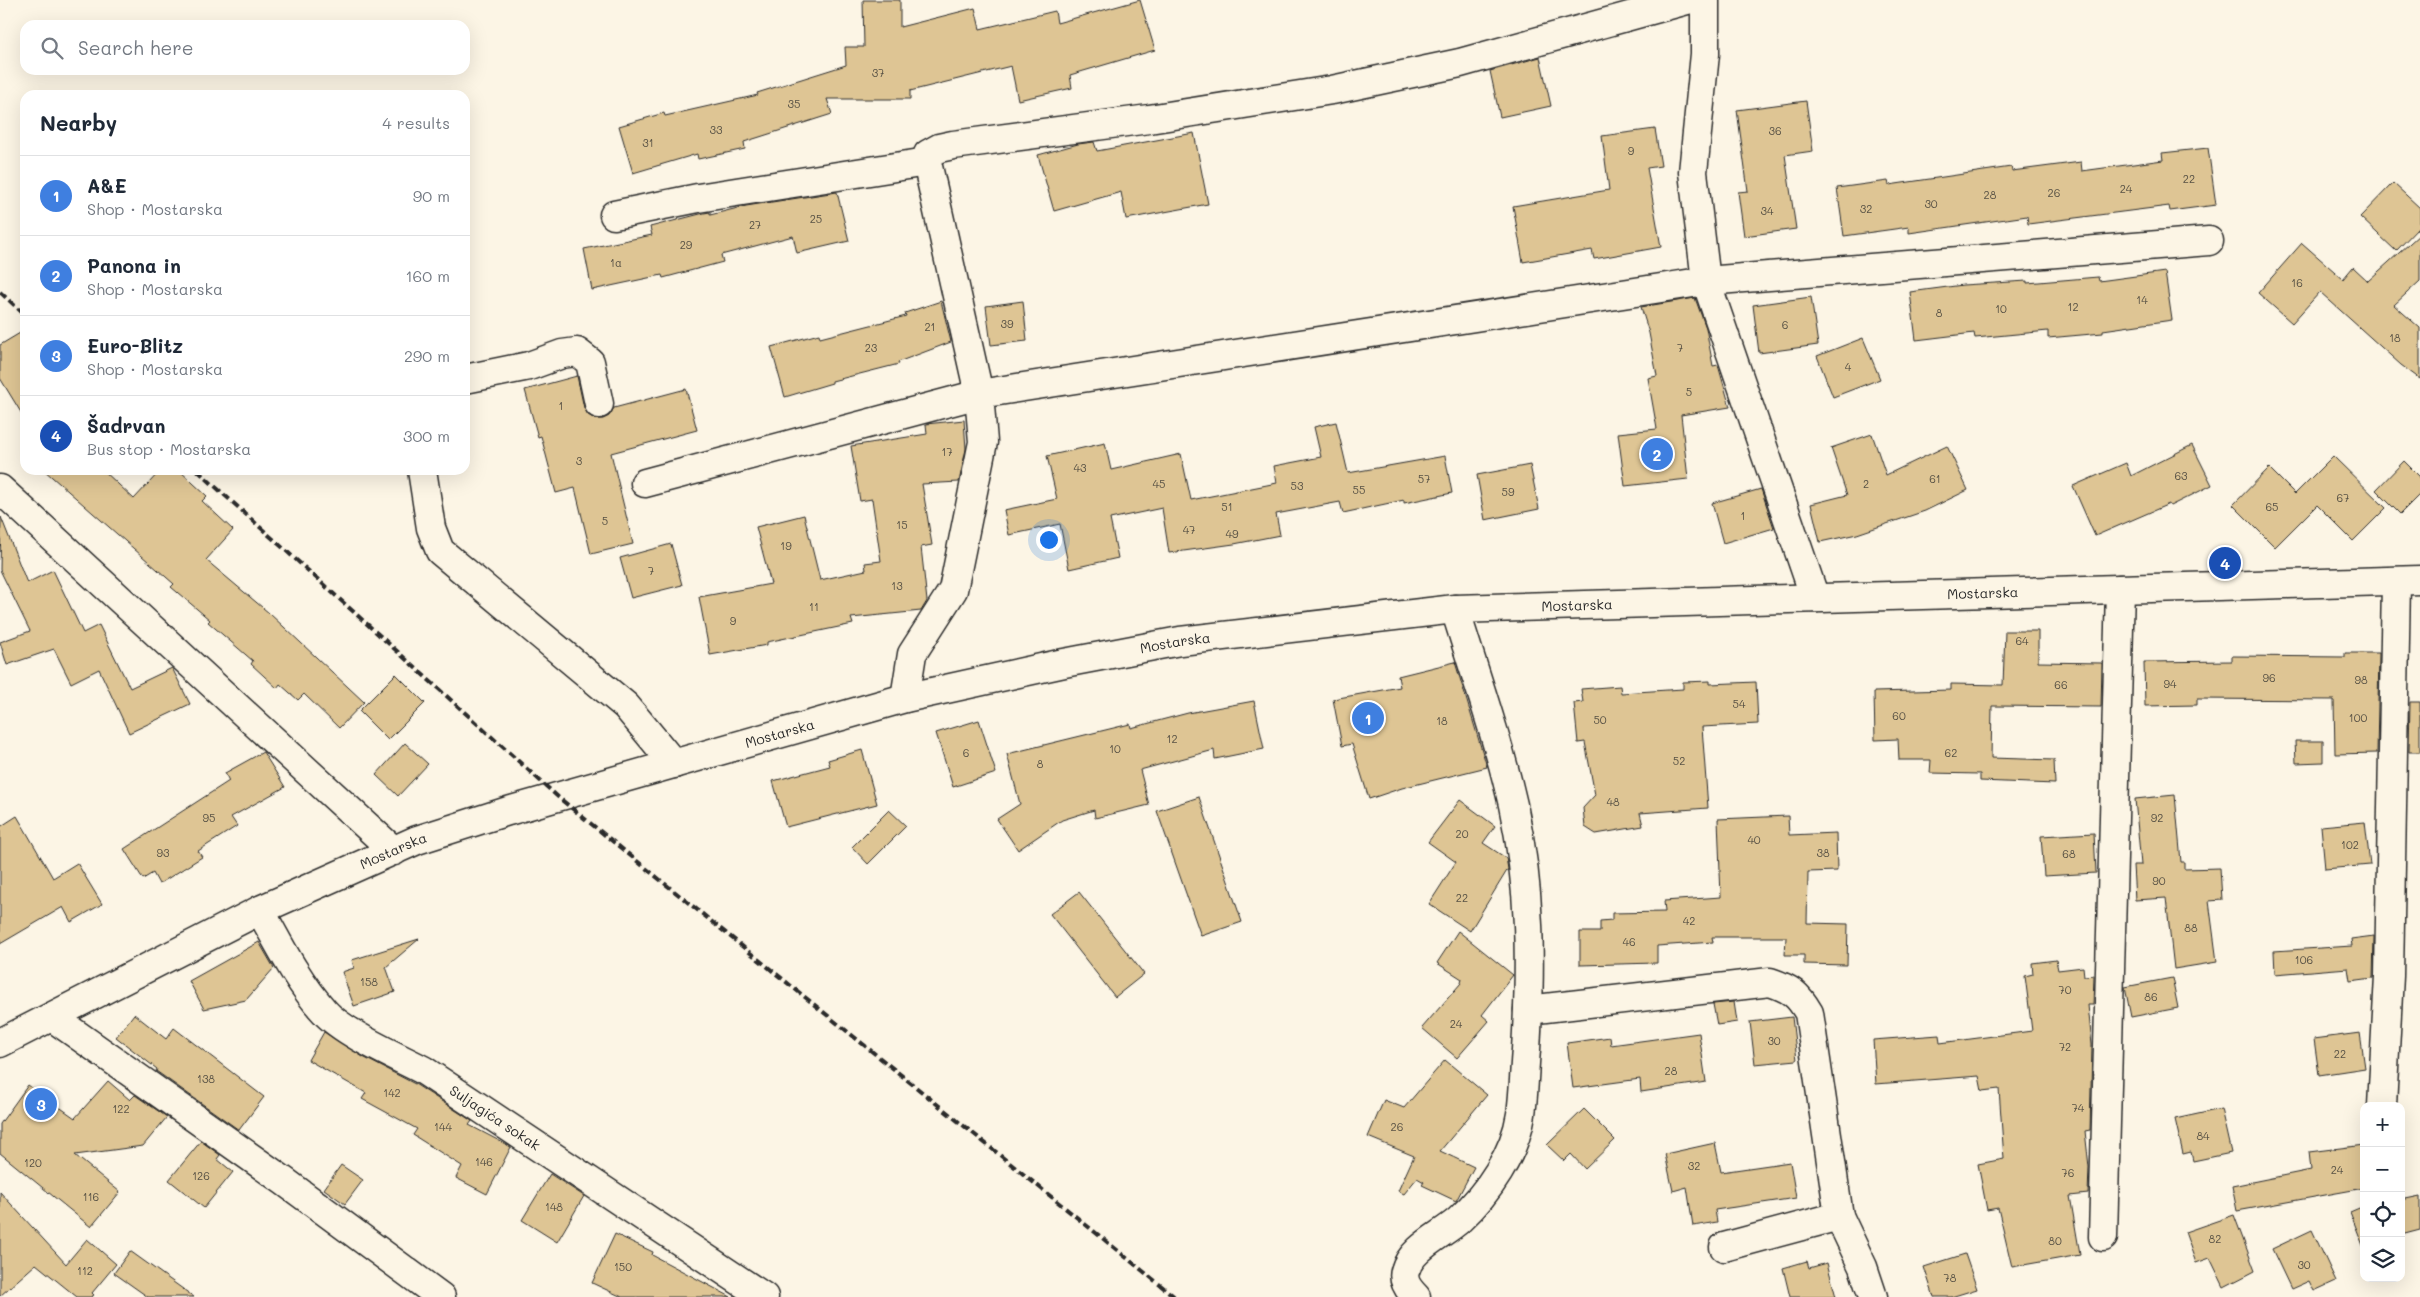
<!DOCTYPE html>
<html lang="en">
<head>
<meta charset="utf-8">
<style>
	:root { --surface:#fff; --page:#f6f6f7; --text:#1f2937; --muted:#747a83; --line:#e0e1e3; --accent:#1f6fb2 }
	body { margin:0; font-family:Mali,sans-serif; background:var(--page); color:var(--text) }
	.controls { position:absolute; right:15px; bottom:15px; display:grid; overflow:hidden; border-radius:10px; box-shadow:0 5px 20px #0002 }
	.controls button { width:45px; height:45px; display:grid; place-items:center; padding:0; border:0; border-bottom:1px solid var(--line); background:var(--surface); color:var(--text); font:25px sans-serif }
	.you { position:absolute; left:1048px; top:539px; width:18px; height:18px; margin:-12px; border:4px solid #fff; border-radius:50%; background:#1a73e8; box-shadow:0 0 0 8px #1a73e833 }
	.badge { display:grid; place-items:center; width:32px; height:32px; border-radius:50%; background:var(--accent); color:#fff; font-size:16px; font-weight:700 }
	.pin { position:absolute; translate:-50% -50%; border:2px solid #fff; box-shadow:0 1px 5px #0006 }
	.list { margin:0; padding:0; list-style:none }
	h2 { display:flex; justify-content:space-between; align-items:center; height:65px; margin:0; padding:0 20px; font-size:21px }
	h2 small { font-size:16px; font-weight:400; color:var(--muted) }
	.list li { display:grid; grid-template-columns:32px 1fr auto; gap:15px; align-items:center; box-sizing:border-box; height:80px; padding:0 20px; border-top:1px solid var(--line) }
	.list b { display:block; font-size:19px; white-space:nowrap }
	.list p { margin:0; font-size:16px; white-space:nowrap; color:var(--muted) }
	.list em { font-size:16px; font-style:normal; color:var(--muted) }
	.icon { flex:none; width:28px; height:28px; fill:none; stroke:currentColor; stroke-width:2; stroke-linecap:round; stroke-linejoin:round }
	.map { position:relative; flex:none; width:2420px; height:1297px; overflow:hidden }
	.search { position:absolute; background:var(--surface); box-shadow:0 5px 20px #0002; left:20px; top:20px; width:450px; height:55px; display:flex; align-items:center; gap:12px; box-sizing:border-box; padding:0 18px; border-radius:15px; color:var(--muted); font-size:19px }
	.panel { position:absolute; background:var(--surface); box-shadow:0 5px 20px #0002; left:20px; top:90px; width:450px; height:385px; border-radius:15px }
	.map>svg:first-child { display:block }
</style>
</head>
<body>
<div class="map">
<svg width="2420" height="1297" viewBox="0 0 2420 1297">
	<rect width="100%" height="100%" fill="#fcf5e5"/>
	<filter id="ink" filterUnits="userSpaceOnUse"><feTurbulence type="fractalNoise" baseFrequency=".02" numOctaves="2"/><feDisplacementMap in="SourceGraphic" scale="10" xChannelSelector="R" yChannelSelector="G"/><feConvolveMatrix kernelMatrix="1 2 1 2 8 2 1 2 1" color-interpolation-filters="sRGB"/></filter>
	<g filter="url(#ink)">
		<g fill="#dec594" stroke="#2b2b2b">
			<path d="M863 0H900V27L975 8 980 29 1055 11 1057 23 1140 0 1155 50 1070 75 1072 88 1018 100 1011 66 910 91V99H827L832 114 744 142 745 149 698 159 697 154 633 173 619 126 664 113 665 116 758 95 757 93 846 65 845 47H864Z"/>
			<path d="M1540 57 1551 106 1500 117 1490 71Z"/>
			<path d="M1806 101 1813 151 1785 155 1796 229 1744 236 1738 192 1748 191 1737 110Z"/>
			<path d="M1655 129 1661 166 1647 168 1661 247 1594 259 1592 250 1523 262 1513 206 1609 190 1602 136Z"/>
			<path d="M1194 133 1208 204 1126 219 1121 192 1054 211 1038 155 1078 144 1094 142 1097 151Z"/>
			<path d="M2208 148 2216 205 2170 211 2169 206 2028 224 2027 216 1909 233V227L1844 236 1837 188 1888 181 1889 185 2011 167 2012 171 2081 162 2082 171 2163 160 2162 153Z"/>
			<path d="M2393 183 2420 208V226L2396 251 2360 217Z"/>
			<path d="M837 192 849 241 797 253 793 236 721 255 723 262 663 278 662 275 592 290 584 249 652 235 650 227 704 213 710 212V215L746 206Z"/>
			<path d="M2420 234V281L2394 305 2420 328V379L2401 365 2320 292 2292 323 2258 293 2302 243 2343 279 2353 267 2368 281Z"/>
			<path d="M2165 272 2172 320 2103 330V333L2048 338V331L1975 338 1974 333 1916 340 1910 292 1963 285 2027 281V283L2098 277 2099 281Z"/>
			<path d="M1811 297 1818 345 1759 353 1753 305Z"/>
			<path d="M1695 298 1706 328 1713 366 1718 365 1730 407 1681 415 1688 479 1625 486 1618 433 1657 429 1648 378 1657 376 1649 333 1641 307Z"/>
			<path d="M941 301 951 342 898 362 899 364 832 381V383L785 397 771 347 819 334 820 338 906 316 905 313Z"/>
			<path d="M1023 301 1027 341 991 345 986 306Z"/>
			<path d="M25 330V419L0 378V345Z"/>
			<path d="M1863 338 1880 379 1833 397 1817 356Z"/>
			<path d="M577 376 584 408 588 415 595 419H603L609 416 614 408 686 389 697 430 611 453 633 544 591 554 575 488 556 493 541 436 538 437 525 390Z"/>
			<path d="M964 420 966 449 959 482 922 484 932 545 921 547 927 601 921 611 851 618 853 624 767 642V645L710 655 699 597 771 584 756 527 804 515 820 580 866 570 865 563 881 561 872 499 860 501 851 446 927 434 926 424Z"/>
			<path d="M1336 422 1348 473 1445 456 1452 493 1404 503V500L1343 513 1340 502 1276 514 1280 535 1234 544 1169 553 1162 508 1110 519 1118 558 1069 569 1060 524 1009 535 1004 510 1057 499 1047 456 1105 443 1111 470 1181 454 1191 500 1277 483 1274 466 1321 457 1314 427Z"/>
			<path d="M1872 434 1886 475 1947 446 1968 490 1925 511 1857 534 1820 542 1811 504 1847 495 1831 448Z"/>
			<path d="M2192 445 2212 485 2170 506 2169 504 2095 536 2073 486 2126 463 2131 476Z"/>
			<path d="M2333 456 2386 508 2353 541 2317 505 2275 547 2233 505 2269 468 2295 494Z"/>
			<path d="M2404 461 2420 477V494L2400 514 2376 490Z"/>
			<path d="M1530 465 1539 509 1485 520 1477 475Z"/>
			<path d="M44 470H103L134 499 161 470H179L207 496 202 501 233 530 206 560 269 613 364 702 339 728 304 694 298 700 280 684 277 688 251 664 253 661 208 622 210 620 171 587 174 584Z"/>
			<path d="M1761 489 1774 528 1723 543 1712 503Z"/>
			<path d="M1 517 27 583 53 570 83 633 99 625 130 688 172 668 190 704 129 733 99 669 71 683 54 649 7 665 0 642 30 631 0 570Z"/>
			<path d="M671 544 682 585 631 598 620 558Z"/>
			<path d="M2005 631H2038V662L2102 663 2101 707 1992 706 1991 758 2054 760 2055 784 1980 781V774L1930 773 1931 760H1899L1898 739 1875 740 1874 692 1951 690V684L2003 685Z"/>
			<path d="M2345 653H2379L2377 753 2335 754 2334 700 2197 699V705L2145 706 2144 662 2232 661V656L2345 657Z"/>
			<path d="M1455 662 1487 767 1402 788 1369 799 1352 744 1342 746 1333 699 1400 687 1398 676Z"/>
			<path d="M396 674 425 703 388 740 359 711Z"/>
			<path d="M1710 681V684L1756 682 1758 724 1702 727 1708 808 1640 813 1643 826 1596 834 1585 827 1583 808 1595 795 1585 742 1578 743 1574 703 1583 702 1581 689 1620 686 1621 693 1683 689V682Z"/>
			<path d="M1254 701 1264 749 1215 759 1214 750 1140 770 1149 805 1095 818 1094 810 1062 820 1018 850 997 819 1020 804 1007 754 1130 724 1131 728 1188 713Z"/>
			<path d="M2410 702H2420V752H2409Z"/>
			<path d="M979 720 996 773 953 787 936 733Z"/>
			<path d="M2295 741H2323V762L2296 763Z"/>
			<path d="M405 743 428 764 398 796 376 775Z"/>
			<path d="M862 750 877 804 786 827 773 781 830 766 828 760Z"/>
			<path d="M263 752 285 787 231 817 237 826 198 851 202 857 159 884 153 873 143 879 124 849 229 781 225 773Z"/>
			<path d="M2175 795 2181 862H2184V869L2220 868 2222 900 2209 901 2217 962 2174 969 2166 898 2135 900 2133 865H2141L2135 799Z"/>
			<path d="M1199 797 1242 922 1201 936 1157 811Z"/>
			<path d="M1460 800 1495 826 1483 843 1506 858 1508 869 1470 931 1429 904 1456 862 1428 842Z"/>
			<path d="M889 810 906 826 868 864 852 847Z"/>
			<path d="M17 816 53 878 77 863 102 904 71 922 63 907 0 944V827Z"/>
			<path d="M1788 816 1789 835 1836 833 1837 871 1808 872 1807 923 1848 924 1847 965 1804 964V955H1785L1786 937H1712L1713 942 1657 946V963L1580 965V932H1600V921L1612 920V913L1665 912 1664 901 1721 897 1718 819Z"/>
			<path d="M2365 822 2370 865 2325 869 2321 826Z"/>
			<path d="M2094 833 2096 873 2044 876 2041 836Z"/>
			<path d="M1079 892 1144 974 1115 997 1050 914Z"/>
			<path d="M1458 931 1513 975 1482 1015 1489 1021 1457 1058 1422 1028 1461 983 1462 979 1437 963Z"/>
			<path d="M2374 936 2373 978 2350 981 2348 968 2275 974 2274 951 2352 946 2351 939Z"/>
			<path d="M419 939 386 967 395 992 354 1006 342 972 354 968 352 960Z"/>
			<path d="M259 942 274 968 246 1000 204 1009 189 981Z"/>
			<path d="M2056 960 2058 970 2083 967 2084 976 2094 975 2093 1005H2088L2092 1045 2090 1130 2085 1131 2089 1167 2088 1194 2070 1196 2080 1255 2012 1267 1998 1208 1987 1210 1978 1164 2004 1159 1999 1089 1982 1091 1979 1076 1876 1084 1873 1040 1939 1035 1940 1043 2032 1031 2025 976 2033 974 2032 963Z"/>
			<path d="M2172 978 2178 1008 2131 1017 2125 987Z"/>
			<path d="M1734 1002 1737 1022 1717 1025 1713 1004Z"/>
			<path d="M134 1014 166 1039 174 1028 264 1097 239 1130 156 1071 157 1069 116 1037Z"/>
			<path d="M1792 1017 1797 1060 1755 1064 1750 1022Z"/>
			<path d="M324 1032 363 1057 415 1084 472 1121 469 1125 511 1147 487 1194 456 1178 462 1166 413 1135 417 1129 362 1099 366 1093 308 1060Z"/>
			<path d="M1699 1033 1706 1082 1641 1092 1640 1079 1573 1088 1567 1043 1610 1037 1611 1045Z"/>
			<path d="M2360 1033 2365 1068 2319 1075 2314 1039Z"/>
			<path d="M1445 1060 1487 1095 1440 1151 1474 1167 1456 1201 1422 1185 1424 1182 1417 1178 1404 1194 1398 1191 1414 1156 1368 1137 1384 1100 1404 1108Z"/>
			<path d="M108 1081 130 1100 135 1095 167 1117 143 1146 75 1155 120 1192 91 1227 0 1153V1124L28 1085 75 1118Z"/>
			<path d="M1584 1109 1615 1140 1585 1169 1571 1154 1564 1161 1547 1145Z"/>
			<path d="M2221 1109 2231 1153 2193 1161 2191 1152 2183 1154 2175 1119Z"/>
			<path d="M201 1141 220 1155 217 1159 233 1172 204 1208 169 1180Z"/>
			<path d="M1715 1143 1721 1172 1790 1162 1796 1198 1715 1210 1717 1222 1693 1226 1687 1187 1673 1191 1665 1154Z"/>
			<path d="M2364 1145V1188L2237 1211 2232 1186 2311 1170 2309 1152Z"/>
			<path d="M341 1165 363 1180 345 1204 324 1189Z"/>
			<path d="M550 1174 584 1196 557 1242 522 1220Z"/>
			<path d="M0 1192 66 1264 87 1239 116 1264 92 1293 94 1295 91 1297H77L36 1264 0 1296Z"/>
			<path d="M2420 1196V1230L2401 1235V1200Z"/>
			<path d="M2364 1206V1248L2350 1212Z"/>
			<path d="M2234 1215 2255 1271 2224 1287 2210 1258 2196 1263 2185 1232Z"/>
			<path d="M2312 1230 2336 1281 2314 1291 2309 1281 2291 1289 2272 1249Z"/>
			<path d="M615 1234 653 1252 652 1255 731 1297H622L592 1283Z"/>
			<path d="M130 1251 194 1297H148L114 1273Z"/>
			<path d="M1965 1254 1977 1289 1951 1297H1934L1924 1267Z"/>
			<path d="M1807 1261 1809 1268 1827 1263 1836 1297H1790L1783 1268Z"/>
		</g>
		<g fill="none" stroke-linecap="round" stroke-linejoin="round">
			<defs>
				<g id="minor">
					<path d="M614 215 698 198 927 162"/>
					<path d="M465 379 529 366 562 354 577 352 590 362 599 404"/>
					<path d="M422 470 431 528 440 551 626 706 674 764"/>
					<path d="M645 483 979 394 1706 281 2209 241"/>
					<path d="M0 489 394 851"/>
					<path d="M905 698 912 654 953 590 983 442 979 394 927 162 928 154 939 148 953 145 1149 119 1332 90 1460 63 1687 0"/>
					<path id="s1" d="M260 910C279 944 297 981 324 1011 343 1033 396 1056 423 1070L764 1297"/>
					<path d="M1528 1010 1770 982C1791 989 1798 994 1809 1013L1839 1216 1724 1247"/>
					<path d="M52 1017 284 1181 441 1297"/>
					<path d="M2382 1106 2389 976 2396 582"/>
					<path d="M1839 1216 1863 1267 1873 1297"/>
					<path d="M2103 1237 2120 589"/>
					<path d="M1416 1297C1409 1290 1402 1281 1405 1271 1411 1248 1442 1235 1459 1220 1488 1193 1515 1154 1521 1114 1524 1093 1524 1071 1526 1050 1531 966 1531 888 1513 805 1498 739 1475 674 1455 609"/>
				</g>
				<path id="tertiary" d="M1705 0V54L1693 172 1706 281 1815 598"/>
				<g id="secondary">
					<path id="s2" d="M0 1043 260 910 417 840 508 811 905 698 1064 663 1180 641 1455 609 2420 580"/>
				</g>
			</defs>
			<use href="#minor" stroke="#2b2b2b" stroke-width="31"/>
			<use href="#tertiary" stroke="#2b2b2b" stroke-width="31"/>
			<use href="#secondary" stroke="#2b2b2b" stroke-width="31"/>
			<use href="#minor" stroke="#fcf5e5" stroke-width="28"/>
			<use href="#tertiary" stroke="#fcf5e5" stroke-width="28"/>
			<use href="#secondary" stroke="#fcf5e5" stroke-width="28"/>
			<g stroke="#2b2b2b" stroke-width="4" stroke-dasharray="8 4" stroke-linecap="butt">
				<path d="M0 292 25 315"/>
				<path d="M197 470 558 797 1175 1297"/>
			</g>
		</g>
	</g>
	<g text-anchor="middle" stroke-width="4.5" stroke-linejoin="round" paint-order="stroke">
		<g font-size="11" fill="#585245">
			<text x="878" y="77">37</text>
			<text x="794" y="108">35</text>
			<text x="716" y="134">33</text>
			<text x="1775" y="135">36</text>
			<text x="648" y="147">31</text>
			<text x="1631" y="155">9</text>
			<text x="2189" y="183">22</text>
			<text x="2126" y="193">24</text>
			<text x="2054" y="197">26</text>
			<text x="1990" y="199">28</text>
			<text x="1931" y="208">30</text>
			<text x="1866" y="213">32</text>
			<text x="1767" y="215">34</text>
			<text x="816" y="223">25</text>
			<text x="755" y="229">27</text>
			<text x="686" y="249">29</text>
			<text x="616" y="267">1a</text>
			<text x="2297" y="287">16</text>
			<text x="2142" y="304">14</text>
			<text x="2073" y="311">12</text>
			<text x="2001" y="313">10</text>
			<text x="1939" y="317">8</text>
			<text x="1007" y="328">39</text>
			<text x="1785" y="329">6</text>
			<text x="930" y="331">21</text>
			<text x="2395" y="342">18</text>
			<text x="871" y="352">23</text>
			<text x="1680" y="352">7</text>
			<text x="1848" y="371">4</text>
			<text x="1689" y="396">5</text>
			<text x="561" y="410">1</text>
			<text x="947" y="456">17</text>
			<text x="579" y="465">3</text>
			<text x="1080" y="472">43</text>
			<text x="2181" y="480">63</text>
			<text x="1424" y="483">57</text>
			<text x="1935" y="483">61</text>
			<text x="1159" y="488">45</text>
			<text x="1866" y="488">2</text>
			<text x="1297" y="490">53</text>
			<text x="1359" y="494">55</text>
			<text x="1508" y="496">59</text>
			<text x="2343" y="502">67</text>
			<text x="1227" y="511">51</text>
			<text x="2272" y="511">65</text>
			<text x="1743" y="520">1</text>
			<text x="605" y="525">5</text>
			<text x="902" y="529">15</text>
			<text x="1189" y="534">47</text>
			<text x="1232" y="538">49</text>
			<text x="786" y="550">19</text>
			<text x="651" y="575">7</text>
			<text x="897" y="590">13</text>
			<text x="814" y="611">11</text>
			<text x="733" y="625">9</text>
			<text x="2022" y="645">64</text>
			<text x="2269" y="682">96</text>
			<text x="2361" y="684">98</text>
			<text x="2170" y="688">94</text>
			<text x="2061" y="689">66</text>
			<text x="1739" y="708">54</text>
			<text x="1899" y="720">60</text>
			<text x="2358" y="722">100</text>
			<text x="1600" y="724">50</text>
			<text x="1442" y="725">18</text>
			<text x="1172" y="743">12</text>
			<text x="1115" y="753">10</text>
			<text x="966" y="757">6</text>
			<text x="1951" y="757">62</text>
			<text x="1679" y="765">52</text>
			<text x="1040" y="768">8</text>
			<text x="1613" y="806">48</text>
			<text x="209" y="822">95</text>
			<text x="2157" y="822">92</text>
			<text x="1462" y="838">20</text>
			<text x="1754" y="844">40</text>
			<text x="2350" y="849">102</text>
			<text x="163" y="857">93</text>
			<text x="1823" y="857">38</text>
			<text x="2069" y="858">68</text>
			<text x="2159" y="885">90</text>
			<text x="1462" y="902">22</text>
			<text x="1689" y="925">42</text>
			<text x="2191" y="932">88</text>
			<text x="1629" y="946">46</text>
			<text x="2304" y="964">106</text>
			<text x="369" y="986">158</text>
			<text x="2065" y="994">70</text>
			<text x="2151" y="1001">86</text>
			<text x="1456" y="1028">24</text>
			<text x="1774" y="1045">30</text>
			<text x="2065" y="1051">72</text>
			<text x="2340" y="1058">22</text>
			<text x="1671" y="1075">28</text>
			<text x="206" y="1083">138</text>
			<text x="392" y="1097">142</text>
			<text x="2078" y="1112">74</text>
			<text x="121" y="1113">122</text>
			<text x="443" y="1131">144</text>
			<text x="1397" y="1131">26</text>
			<text x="2203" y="1140">84</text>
			<text x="484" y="1166">146</text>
			<text x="33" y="1167">120</text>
			<text x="1694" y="1170">32</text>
			<text x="2337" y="1174">24</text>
			<text x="2068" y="1177">76</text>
			<text x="201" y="1180">126</text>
			<text x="91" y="1201">116</text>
			<text x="554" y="1211">148</text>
			<text x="2215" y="1243">82</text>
			<text x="2055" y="1245">80</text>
			<text x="2304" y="1269">30</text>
			<text x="623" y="1271">150</text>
			<text x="85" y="1275">112</text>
			<text x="1950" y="1282">78</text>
		</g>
		<g font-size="14" fill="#2b2b2b" stroke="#fcf5e5">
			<text dy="5" stroke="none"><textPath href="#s2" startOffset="2058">Mostarska</textPath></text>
			<text dy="5" stroke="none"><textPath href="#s2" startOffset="1652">Mostarska</textPath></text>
			<text dy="5" stroke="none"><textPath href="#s2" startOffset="1248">Mostarska</textPath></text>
			<text dy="5" stroke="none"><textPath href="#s2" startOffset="842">Mostarska</textPath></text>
			<text dy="5" stroke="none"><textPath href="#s2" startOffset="438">Mostarska</textPath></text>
			<text dy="5" stroke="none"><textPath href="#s1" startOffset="322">Suljagića sokak</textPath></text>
		</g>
	</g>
</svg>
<div class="controls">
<button>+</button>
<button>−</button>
<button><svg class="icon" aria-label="locate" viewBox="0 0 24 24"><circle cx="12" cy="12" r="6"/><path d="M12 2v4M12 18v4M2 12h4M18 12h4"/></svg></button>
<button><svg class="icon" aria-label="layers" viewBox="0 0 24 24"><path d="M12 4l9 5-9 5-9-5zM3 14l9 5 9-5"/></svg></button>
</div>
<div class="you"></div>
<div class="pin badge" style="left:1368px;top:718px;background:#3f7fe0">1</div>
<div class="pin badge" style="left:1657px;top:454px;background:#3f7fe0">2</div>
<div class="pin badge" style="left:41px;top:1104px;background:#3f7fe0">3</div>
<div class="pin badge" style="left:2225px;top:563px;background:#1a4fb4">4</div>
<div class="search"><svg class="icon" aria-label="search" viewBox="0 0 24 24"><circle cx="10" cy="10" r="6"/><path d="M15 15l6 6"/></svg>Search here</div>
<section class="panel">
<h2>Nearby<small>4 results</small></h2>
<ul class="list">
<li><span class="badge" style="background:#3f7fe0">1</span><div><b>A&amp;E</b><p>Shop · Mostarska</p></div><em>90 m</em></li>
<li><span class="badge" style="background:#3f7fe0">2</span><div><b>Panona in</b><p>Shop · Mostarska</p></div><em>160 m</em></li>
<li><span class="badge" style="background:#3f7fe0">3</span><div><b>Euro-Blitz</b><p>Shop · Mostarska</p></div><em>290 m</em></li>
<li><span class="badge" style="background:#1a4fb4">4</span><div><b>Šadrvan</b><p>Bus stop · Mostarska</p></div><em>300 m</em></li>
</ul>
</section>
</div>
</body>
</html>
